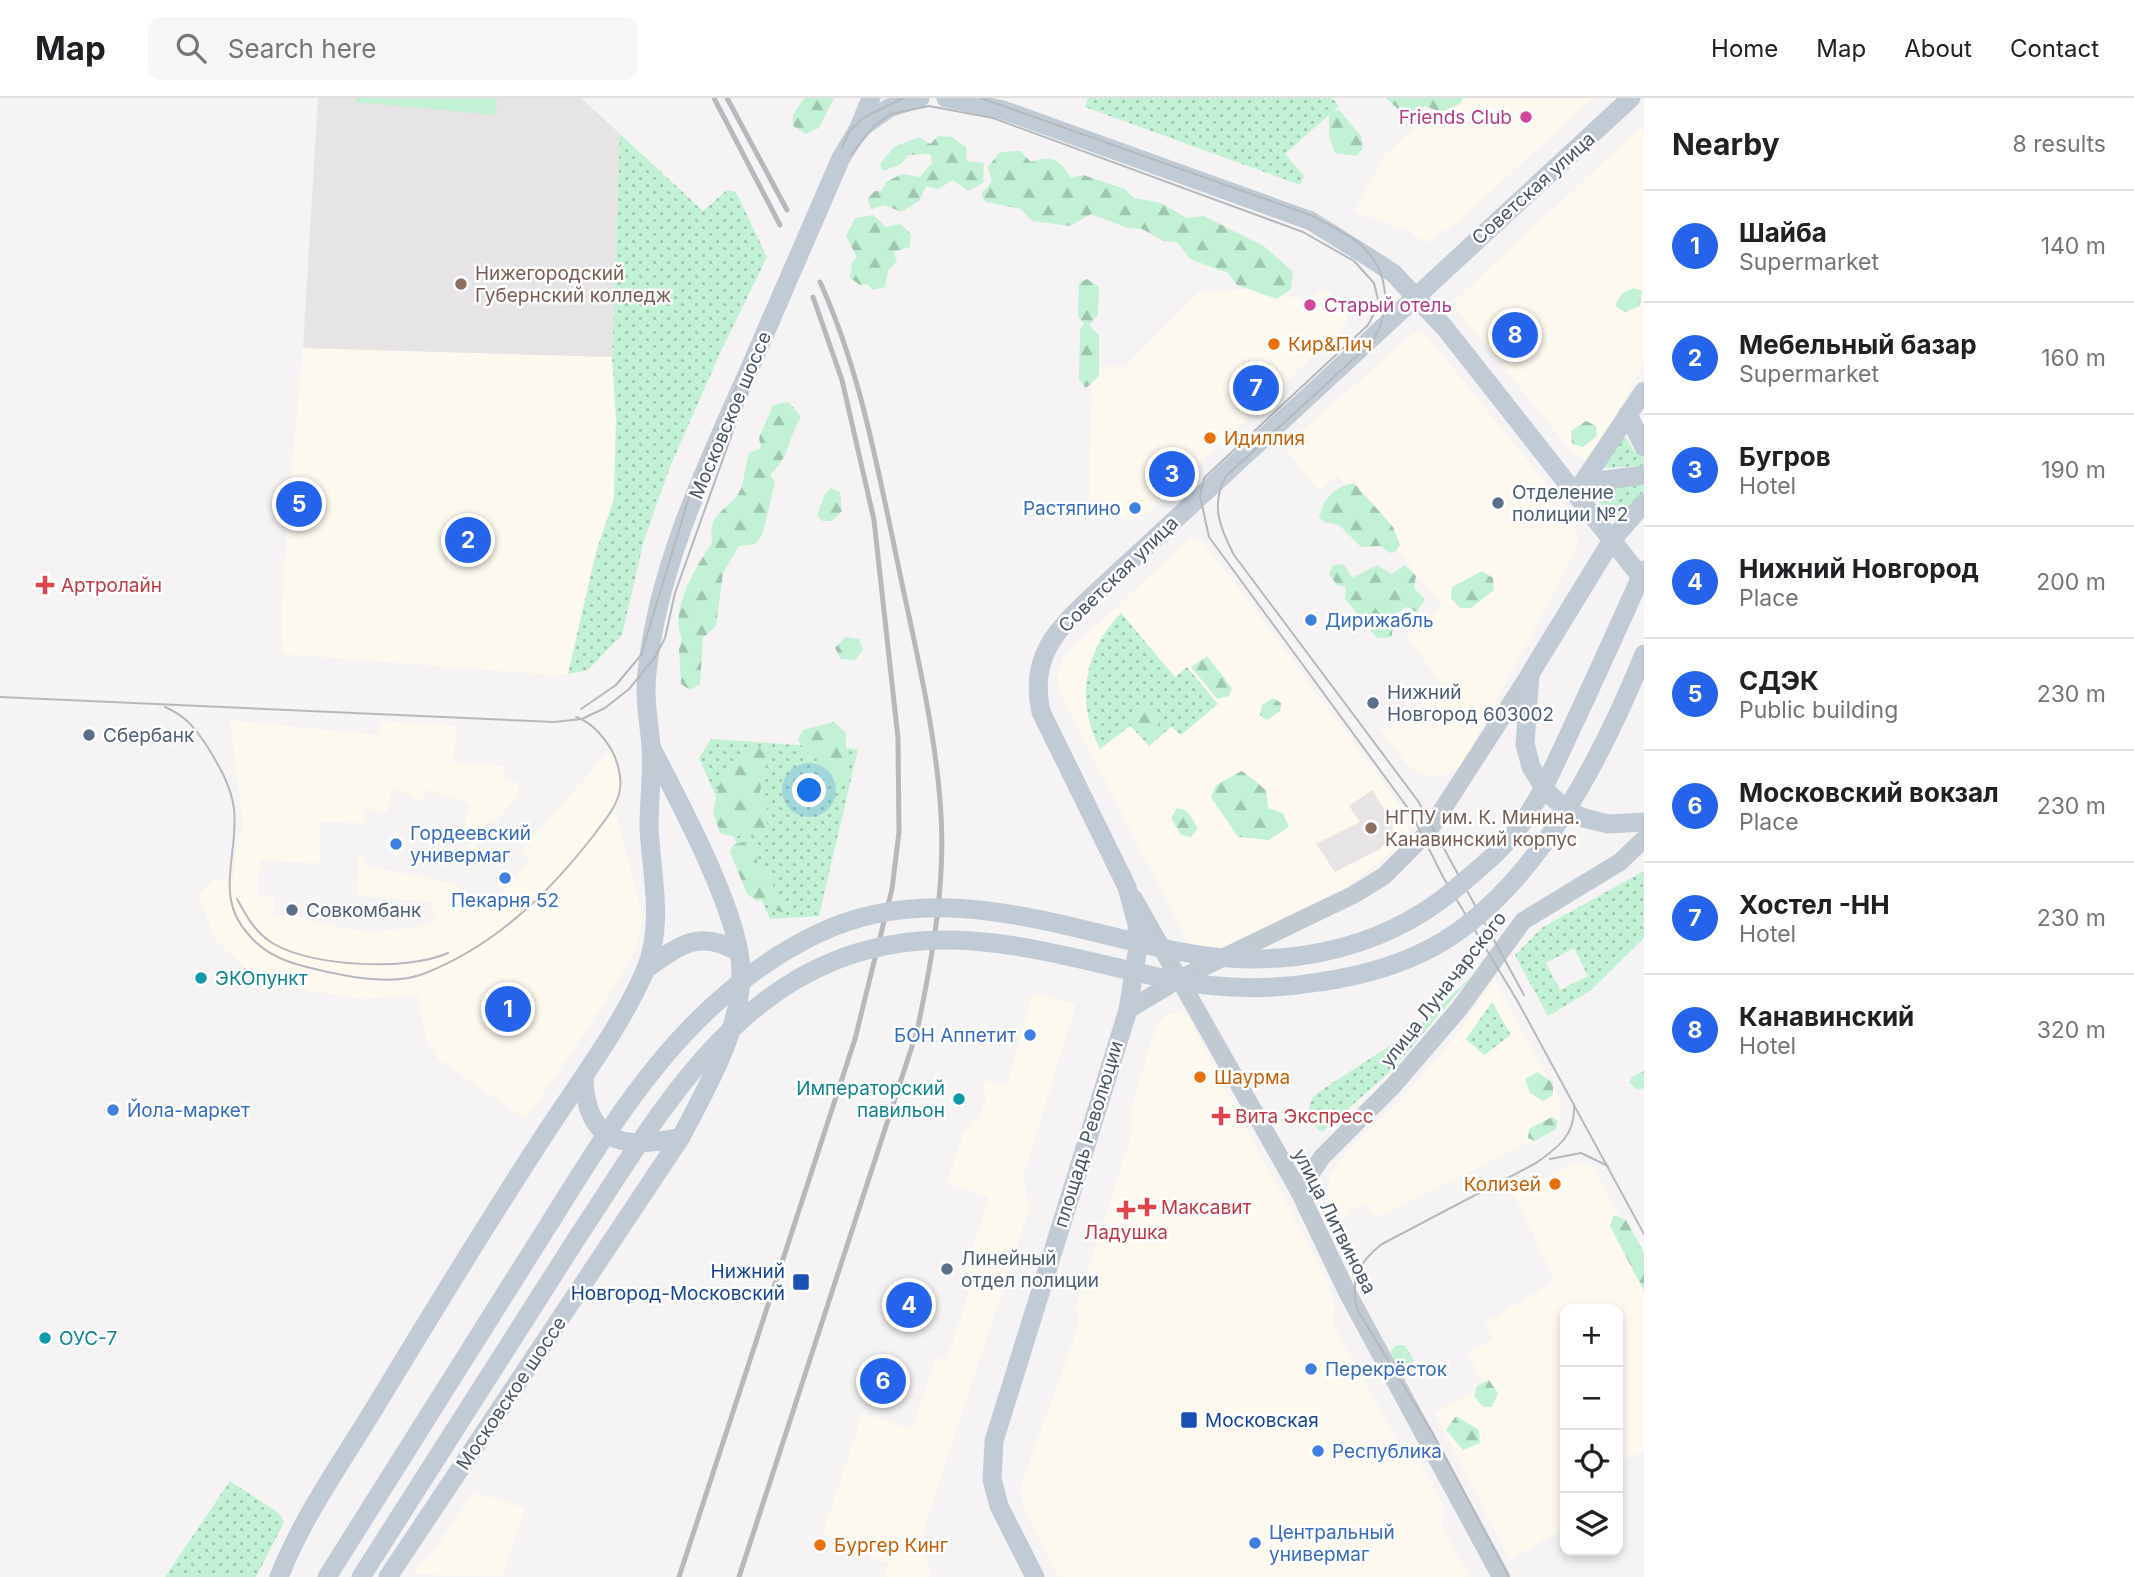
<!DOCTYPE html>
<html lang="en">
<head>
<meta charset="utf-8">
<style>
	:root { --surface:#fff; --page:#f6f6f6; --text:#202124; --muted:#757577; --line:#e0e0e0; --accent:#2563eb }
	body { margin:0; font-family:Inter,sans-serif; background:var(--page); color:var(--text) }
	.controls { position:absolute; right:21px; bottom:21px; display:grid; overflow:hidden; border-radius:14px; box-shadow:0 4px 10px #0003 }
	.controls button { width:63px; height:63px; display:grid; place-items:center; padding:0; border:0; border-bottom:2px solid var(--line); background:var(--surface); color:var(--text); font:35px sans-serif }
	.you { position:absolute; left:810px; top:693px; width:24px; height:24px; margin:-18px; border:5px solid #fff; border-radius:50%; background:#1a73e8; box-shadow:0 0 0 10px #1a73e833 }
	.badge { display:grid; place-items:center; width:46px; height:46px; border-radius:50%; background:var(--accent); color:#fff; font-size:23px; font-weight:700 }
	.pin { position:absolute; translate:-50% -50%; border:4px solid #fff; box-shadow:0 2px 7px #0006 }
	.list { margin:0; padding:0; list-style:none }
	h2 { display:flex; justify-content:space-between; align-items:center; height:91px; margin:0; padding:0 28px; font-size:30px }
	h2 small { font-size:23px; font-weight:400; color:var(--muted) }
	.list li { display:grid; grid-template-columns:46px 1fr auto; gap:21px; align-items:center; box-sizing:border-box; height:112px; padding:0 28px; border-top:2px solid var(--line) }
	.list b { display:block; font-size:26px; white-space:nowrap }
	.list p { margin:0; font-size:23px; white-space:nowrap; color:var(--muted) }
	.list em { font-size:23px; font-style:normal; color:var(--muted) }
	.icon { flex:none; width:38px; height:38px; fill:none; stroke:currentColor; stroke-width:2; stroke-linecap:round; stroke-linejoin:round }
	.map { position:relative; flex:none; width:1644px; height:1479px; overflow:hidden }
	header { display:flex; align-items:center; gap:42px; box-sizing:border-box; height:98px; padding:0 35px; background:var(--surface); border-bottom:2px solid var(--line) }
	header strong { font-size:33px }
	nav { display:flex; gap:38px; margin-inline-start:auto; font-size:24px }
	.search { width:490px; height:63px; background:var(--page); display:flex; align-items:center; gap:18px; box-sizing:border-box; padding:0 24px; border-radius:14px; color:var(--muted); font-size:26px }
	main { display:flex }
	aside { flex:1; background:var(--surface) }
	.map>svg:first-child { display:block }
</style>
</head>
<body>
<header>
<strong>Map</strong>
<div class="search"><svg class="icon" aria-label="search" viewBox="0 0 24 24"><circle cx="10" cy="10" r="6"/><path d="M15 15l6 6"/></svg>Search here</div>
<nav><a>Home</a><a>Map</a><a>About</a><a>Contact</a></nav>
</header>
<main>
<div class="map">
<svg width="1644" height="1479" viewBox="0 0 1644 1479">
	<defs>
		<pattern id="green-dots" width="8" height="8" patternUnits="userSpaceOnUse" patternTransform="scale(1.75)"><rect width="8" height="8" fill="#c3f1d5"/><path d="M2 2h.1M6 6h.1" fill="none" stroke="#a0c6b0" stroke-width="1.8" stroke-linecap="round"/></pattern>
		<pattern id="forest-firs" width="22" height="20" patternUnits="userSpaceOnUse" patternTransform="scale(1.75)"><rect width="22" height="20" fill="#c3f1d5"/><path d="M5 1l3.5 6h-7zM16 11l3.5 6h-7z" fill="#a0c6b0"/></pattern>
	</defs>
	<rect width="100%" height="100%" fill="#f5f3f3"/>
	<g fill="#fdf9ef">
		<path d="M1462 0H1593L1455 126 1425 145 1409 133 1354 114 1385 57 1410 34Z"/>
		<path d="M1639 31 1644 32V266L1589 365 1571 353 1457 212 1455 202Z"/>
		<path d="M1261 190 1285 199 1310 200 1324 191 1340 202 1348 220 1343 230 1146 416 1131 421 1120 420 1109 414 1105 402 1089 401 1092 268 1124 269 1197 195Z"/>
		<path d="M1414 235H1422L1429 240 1564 408 1578 436 1577 449 1463 666 1441 679 1428 678 1408 668 1378 628 1386 631 1434 595 1439 601 1448 594 1406 537 1443 509 1338 378 1319 393 1284 349Z"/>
		<path d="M303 250 612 259 616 320 614 401 596 454 568 576 551 577 283 556 281 521 289 404Z"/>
		<path d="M1195 440 1201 442 1244 497 1391 695 1406 718 1410 732 1400 748 1347 789 1220 850 1196 852 1188 844 1060 595 1057 580 1064 558 1188 442Z"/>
		<path d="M230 622 378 637 382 623 457 628 453 664 505 668 504 683 518 684V697L496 723 492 721 481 732 486 738 469 755 475 734 463 731 471 705 426 692 421 704 393 688 387 715 365 710V725L321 724 320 765 260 763 258 797 275 799 274 817H297L314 824 367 834 420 829 435 823V815H431L432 804 357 798 359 757H363L364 767 458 787 462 805 481 801 491 807 530 761 521 753 601 662 614 652 622 691 615 711 643 820 638 842 628 866 588 930 526 1021 438 961 425 938 418 898 359 901 269 885 248 872 216 843 198 796 215 781 233 783 237 746 243 727Z"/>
		<path d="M1494 882 1561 1004 1560 1029 1379 1119 1371 1114 1369 1106 1349 1111 1347 1119 1336 1122 1330 1114 1326 1096 1331 1077 1344 1056 1416 986 1458 935Z"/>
		<path d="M1032 896 1076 906 1023 1079 1029 1111 920 1443 932 1479H884L888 1465 869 1459 870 1453 822 1437 863 1315 912 1331 936 1259 947 1262 970 1192 960 1188 989 1100 947 1085 965 1031 969 1032 974 1020 979 1021 987 997 982 994 986 982 1007 988Z"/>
		<path d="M1179 915 1188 919 1325 1179 1335 1206 1333 1226 1404 1355 1417 1358 1444 1410 1442 1428 1469 1479H1059L1042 1448 1025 1413 1020 1390 1073 1244 1079 1222 1076 1209 1131 1038 1132 1007 1157 925 1168 916Z"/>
		<path d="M1579 1063 1594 1070 1644 1164V1353L1620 1364 1618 1359V1211H1565V1429L1510 1463 1435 1315 1485 1289 1467 1254 1493 1241 1485 1225 1555 1183 1514 1096Z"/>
		<path d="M474 1394 525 1410 502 1479 412 1476 429 1459Z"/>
	</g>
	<g fill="#e6e4e5">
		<path d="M318 0H581L620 36 612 259 303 250Z"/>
		<path d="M1372 692 1392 724 1393 735 1380 751 1335 774 1316 746 1360 724 1349 708Z"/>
	</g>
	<g fill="url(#green-dots)" fill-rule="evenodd">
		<path d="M1088 0H1332L1339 8 1285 56 1304 78 1300 87 1085 9Z"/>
		<path d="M620 36 703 113 727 92 736 94 767 159 720 255 670 369 644 442 622 537 588 572 568 576 596 454 614 401 616 320 612 259Z"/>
		<path d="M1621 339 1626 340 1634 353 1644 360V368L1602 370Z"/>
		<path d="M1640 385 1644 387V394L1623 422 1615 423 1599 403 1598 394 1603 389Z"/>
		<path d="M1121 515 1175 579 1187 569 1218 606 1181 637 1171 629 1149 648 1130 628 1100 651C1075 602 1084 554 1121 515Z"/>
		<path d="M711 641 858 651 819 818 770 821 699 660Z"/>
		<path d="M1644 773V840L1590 893 1548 918 1515 857 1543 829ZM1574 850 1588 878 1560 892 1546 865Z"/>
		<path d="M1472 878 1392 972 1322 1034C1307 1024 1304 1008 1317 995L1414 932Z"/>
		<path d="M1492 904 1511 937 1484 957 1466 941Z"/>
		<path d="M230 1383 280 1416 284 1424 256 1479H165Z"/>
	</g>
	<g fill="url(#forest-firs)">
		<path d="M804 0H834L819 30 806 36 793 28V17Z"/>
		<path d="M1386 0H1463L1460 6 1441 14 1425 8 1405 18Z"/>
		<path d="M1339 12 1361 38 1363 50 1357 58 1335 55 1329 39V14Z"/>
		<path d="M938 38 952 39 966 49 967 63 984 65 983 85 968 93 953 82 938 91 926 88 919 103 901 114 885 107 871 111 867 101 875 93H882L886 84 902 76 920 79 932 65 930 56 908 57 901 66 883 73 880 66 894 49 919 39 930 46Z"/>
		<path d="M1020 53 1031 64C1052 56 1060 62 1071 80L1083 77 1125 91 1134 100 1161 105 1187 120 1204 118 1265 149 1293 174 1291 191 1277 201 1237 187 1228 175 1190 161 1177 144 1164 143 1142 131 1128 130 1091 116 1070 128 1032 123 1021 111 986 104 981 96 992 84 988 69 1000 54Z"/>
		<path d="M873 117 886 129 901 126 911 136 910 149 894 154 897 163 888 173 885 189 873 192 867 186 860 187 850 180 852 165 857 159 846 138 855 120Z"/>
		<path d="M1087 181 1099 189 1098 217 1089 227 1099 237V278L1086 290 1079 282 1080 231 1084 226 1078 218 1079 185Z"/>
		<path d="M1634 190 1642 193 1640 208 1625 214 1615 208 1621 196Z"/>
		<path d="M789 304 801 319C787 343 790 358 770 377L775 384 763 435 755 446 739 448 723 475 716 528 703 540 700 586 690 592 681 586 679 551 682 541C669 512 696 468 712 445 707 409 731 416 742 388 744 380 746 365 749 355L761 350 759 340 773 307Z"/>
		<path d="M1586 323 1596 328 1597 338 1583 349 1572 346 1571 333Z"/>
		<path d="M1354 385 1393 429 1400 447 1396 453 1390 455 1380 448 1361 449 1339 427 1324 424 1319 419C1324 400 1334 389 1354 385Z"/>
		<path d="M831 390 840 394 842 413 832 423H822L817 417 825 396Z"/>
		<path d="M1344 466 1352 480 1377 467 1392 476 1405 467 1416 478 1414 490 1425 501 1417 514 1406 509 1393 518 1392 539 1377 540 1345 501 1346 490 1337 487 1329 476 1333 467Z"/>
		<path d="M1482 473 1493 480 1494 492 1471 510H1460L1451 500 1452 489Z"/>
		<path d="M845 539 859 541 863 552 855 562 841 561 835 550Z"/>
		<path d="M1207 558 1232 590 1229 598 1217 601 1191 569Z"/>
		<path d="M1273 600 1281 605 1280 613 1267 622 1260 617 1262 607Z"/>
		<path d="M1144 607 1158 621V634L1144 640 1130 626 1131 619Z"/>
		<path d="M834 624 846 635V677L837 685 828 684 817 661 804 653 798 641 803 632Z"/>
		<path d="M758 648 768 652C768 668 760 679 760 695L768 705 765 717 769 731C755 738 735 741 720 735L713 714 722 674C736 667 743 655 758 648Z"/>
		<path d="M1242 673 1266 692 1268 710 1283 715 1289 729 1269 742 1238 739 1211 699 1216 687Z"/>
		<path d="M1177 710 1187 713 1198 730 1191 739 1181 737 1171 720Z"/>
		<path d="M743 744 754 748 759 771 770 777 776 797 785 799 789 810 784 815 771 811 767 800 757 803 747 796 730 754 733 747Z"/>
		<path d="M1644 973V990L1638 992 1629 985 1632 979Z"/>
		<path d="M1538 974 1553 985V997L1543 1003 1530 995 1525 981Z"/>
		<path d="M1552 1019 1558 1023 1556 1031 1535 1043 1528 1040 1529 1031Z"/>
		<path d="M1614 1117 1626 1122 1644 1155V1193L1610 1128Z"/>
		<path d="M1397 1247H1405L1414 1263 1405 1269 1397 1267 1390 1254Z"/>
		<path d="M1489 1282 1498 1295 1492 1309H1483L1474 1298 1477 1288Z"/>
		<path d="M1456 1318 1479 1332 1480 1345 1463 1352 1446 1332Z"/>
	</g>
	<path fill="#c3f1d5" d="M356 0H497L496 17 355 4Z"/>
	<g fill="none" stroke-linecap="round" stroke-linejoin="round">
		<g stroke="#c1cad2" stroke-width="18">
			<path d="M1134 801 1299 1093 1347 1194 1501 1479"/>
			<path d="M1128 912 1181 880 1353 797 1384 778 1428 734 1530 576"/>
			<path d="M1299 1093 1322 1059 1393 988 1459 911 1523 823 1620 764 1644 741"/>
		</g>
		<g stroke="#c1cbd6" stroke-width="19">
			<path d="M946 0 1003 12 1311 123 1370 160 1393 175 1445 230 1644 483"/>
			<path d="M858 32 889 10 920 0"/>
			<path d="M841 60 858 32 871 0"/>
			<path d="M1628 316 1644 349"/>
			<path d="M1575 396 1644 293"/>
			<path d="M1576 396 1605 382 1644 377"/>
			<path d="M1644 405 1612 442 1530 576 1525 646 1531 669 1546 693 1565 711 1584 720 1608 726 1644 724"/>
			<path d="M646 871C679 848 698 831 737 853"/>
			<path d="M584 978C585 1045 624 1053 681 1039"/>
			<path d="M279 1479C302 1420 341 1365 374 1311 431 1217 487 1124 547 1033 581 981 620 930 645 873 665 826 651 777 649 728 649 702 653 674 651 648 649 623 644 601 647 575 658 468 706 369 749 272"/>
			<path d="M327 1479 551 1123"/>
			<path d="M361 1479 577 1140"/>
			<path d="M388 1479 681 1039C707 989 741 932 741 874 741 818 679 703 652 651"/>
			<path d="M1035 1479 999 1408 992 1381 994 1343 1128 912 1138 849 1137 826 1127 789 1041 614C1028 555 1060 529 1099 492L1631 0"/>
		</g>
		<g stroke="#b5b8bd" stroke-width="2">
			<path d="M981 0 1313 118C1328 127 1347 135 1360 146 1390 172 1392 213 1372 244L1226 378C1210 407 1220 430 1234 457L1418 703 1524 897"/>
			<path d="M773 205 849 34 863 20 903 0"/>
			<path d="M0 599 554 624 582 621 605 610 629 591 655 559 665 540 675 495 754 274 847 62 874 28 891 16 929 8 993 20 1303 134 1354 163 1374 185 1379 206 1368 227 1204 380 1200 398 1209 439 1410 713 1443 779 1518 904 1644 1136"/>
			<path d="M165 609C186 618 195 630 207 648 219 668 231 687 234 711 239 757 213 799 249 837 262 853 283 863 303 868 338 877 389 889 423 876 495 848 548 796 594 737 603 724 618 708 620 691 622 679 617 661 611 651 603 638 591 624 576 619"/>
			<path d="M581 611 616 587 641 557 690 396 748 263"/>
			<path d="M237 801C247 819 256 836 274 846 313 869 408 873 448 855"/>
			<path d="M1550 1061 1581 1055 1608 1068"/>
			<path d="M1509 1479 1432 1334 1358 1213C1349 1184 1358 1164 1382 1146L1536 1065C1559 1049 1576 1036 1574 1006"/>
		</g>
		<g stroke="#b5b8bd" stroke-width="5">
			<path d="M714 0 780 127"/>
			<path d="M727 0 787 112"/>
			<path d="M679 1479 855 941 892 791 899 734 898 640 874 422 842 282 813 199"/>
			<path d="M739 1479 917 933C933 857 947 780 940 702 933 615 910 528 893 442 874 353 858 268 820 184"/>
		</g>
		<g stroke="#c1cbd6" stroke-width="19">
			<path d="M749 272 841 60"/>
			<path d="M551 1123C622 1009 691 897 817 836 935 779 1057 829 1176 853 1275 873 1377 856 1455 791 1477 772 1500 754 1518 731 1539 703 1554 668 1569 636 1595 581 1619 527 1644 472"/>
			<path d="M577 1140C645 1038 714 911 834 863 947 818 1050 856 1163 880 1215 891 1267 893 1319 884 1362 878 1405 866 1442 844 1539 785 1603 657 1644 556"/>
		</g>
	</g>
	<g fill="#d1479c" stroke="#fff" stroke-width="2.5">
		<circle cx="1526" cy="19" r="7"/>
		<circle cx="1310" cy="207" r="7"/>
	</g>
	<g fill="#8d6e63" stroke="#fff" stroke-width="2.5">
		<circle cx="461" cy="186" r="7"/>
		<circle cx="1371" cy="730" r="7"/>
	</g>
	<g fill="#e8710a" stroke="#fff" stroke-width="2.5">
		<circle cx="1274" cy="246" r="7"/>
		<circle cx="1210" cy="340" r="7"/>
		<circle cx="1200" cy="979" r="7"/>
		<circle cx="1555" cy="1086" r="7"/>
		<circle cx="820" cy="1447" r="7"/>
	</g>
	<g fill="#5c6f8a" stroke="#fff" stroke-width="2.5">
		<circle cx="1498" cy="405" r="7"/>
		<circle cx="1373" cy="605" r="7"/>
		<circle cx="89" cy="637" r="7"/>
		<circle cx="292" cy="812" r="7"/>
		<circle cx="947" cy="1171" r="7"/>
	</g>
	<g fill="#3f7fe0" stroke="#fff" stroke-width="2.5">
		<circle cx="1135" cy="410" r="7"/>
		<circle cx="1311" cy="522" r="7"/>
		<circle cx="396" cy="746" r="7"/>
		<circle cx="505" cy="780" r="7"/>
		<circle cx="1030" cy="937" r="7"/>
		<circle cx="113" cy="1012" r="7"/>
		<circle cx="1311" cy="1271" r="7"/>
		<circle cx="1318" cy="1353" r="7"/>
		<circle cx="1255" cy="1445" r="7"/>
	</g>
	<g fill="#e0444e" stroke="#fff" stroke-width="2.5">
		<path d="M41.5 476.5h7v7h7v7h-7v7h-7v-7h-7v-7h7z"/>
		<path d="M1217.5 1007.5h7v7h7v7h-7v7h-7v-7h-7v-7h7z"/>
		<path d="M1143.5 1098.5h7v7h7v7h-7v7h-7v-7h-7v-7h7z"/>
		<path d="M1122.5 1101.5h7v7h7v7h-7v7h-7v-7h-7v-7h7z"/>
	</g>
	<g fill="#0f9aa8" stroke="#fff" stroke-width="2.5">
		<circle cx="201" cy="880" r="7"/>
		<circle cx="959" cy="1001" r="7"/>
		<circle cx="45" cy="1240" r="7"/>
	</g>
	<g fill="#1a4fb4" stroke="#fff" stroke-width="2.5">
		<rect x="792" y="1175" width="18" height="18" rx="3.5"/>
		<rect x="1180" y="1313" width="18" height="18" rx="3.5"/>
	</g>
	<g text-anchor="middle" stroke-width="5" stroke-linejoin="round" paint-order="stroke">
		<g font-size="19" fill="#b23c85" stroke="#fff" text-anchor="end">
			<text x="1512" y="26">Friends Club</text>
			<text x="1324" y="214" text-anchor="start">Старый отель</text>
		</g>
		<g font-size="19" fill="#4a5661" stroke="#fff">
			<text transform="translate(1533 90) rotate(-42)" y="7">Советская улица</text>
			<text transform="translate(730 317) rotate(-67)" y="7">Московское шоссе</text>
			<text transform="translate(1118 476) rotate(-44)" y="7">Советская улица</text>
			<text transform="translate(1443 891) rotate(-52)" y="7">улица Луначарского</text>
			<text transform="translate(1088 1036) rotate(-73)" y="7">площадь Революции</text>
			<text transform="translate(1335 1123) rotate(63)" y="7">улица Литвинова</text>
			<text transform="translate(511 1295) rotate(-56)" y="7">Московское шоссе</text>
		</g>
		<g font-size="19" fill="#785e54" stroke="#fff" text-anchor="start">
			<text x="475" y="182">Нижегородский<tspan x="475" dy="22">Губернский колледж</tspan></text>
			<text x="1385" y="726">НГПУ им. К. Минина.<tspan x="1385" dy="22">Канавинский корпус</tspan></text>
		</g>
		<g font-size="19" fill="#c56008" stroke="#fff" text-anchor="start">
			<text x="1288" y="253">Кир&amp;Пич</text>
			<text x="1224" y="347">Идиллия</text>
			<text x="1214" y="986">Шаурма</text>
			<text x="1541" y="1093" text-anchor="end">Колизей</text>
			<text x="834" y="1454">Бургер Кинг</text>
		</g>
		<g font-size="19" fill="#4e5e75" stroke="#fff" text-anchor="start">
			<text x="1512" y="401">Отделение<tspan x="1512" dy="22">полиции №2</tspan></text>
			<text x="1387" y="601">Нижний<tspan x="1387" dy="22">Новгород 603002</tspan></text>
			<text x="103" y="644">Сбербанк</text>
			<text x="306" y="819">Совкомбанк</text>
			<text x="961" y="1167">Линейный<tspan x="961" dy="22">отдел полиции</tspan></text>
		</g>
		<g font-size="19" fill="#366cbe" stroke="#fff" text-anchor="start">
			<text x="1121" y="417" text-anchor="end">Растяпино</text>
			<text x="1325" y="529">Дирижабль</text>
			<text x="410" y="742">Гордеевский<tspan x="410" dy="22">универмаг</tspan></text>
			<text x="505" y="809" text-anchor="middle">Пекарня 52</text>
			<text x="1016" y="944" text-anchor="end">БОН Аппетит</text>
			<text x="127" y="1019">Йола-маркет</text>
			<text x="1325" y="1278">Перекрёсток</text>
			<text x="1332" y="1360">Республика</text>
			<text x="1269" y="1441">Центральный<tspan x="1269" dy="22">универмаг</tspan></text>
		</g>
		<g font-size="19" fill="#be3a42" stroke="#fff" text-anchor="start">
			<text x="61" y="494">Артролайн</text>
			<text x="1235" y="1025">Вита Экспресс</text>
			<text x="1161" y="1116">Максавит</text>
			<text x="1126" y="1141" text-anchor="middle">Ладушка</text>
		</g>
		<g font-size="19" fill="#0d838f" stroke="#fff" text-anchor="start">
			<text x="215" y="887">ЭКОпункт</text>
			<text x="945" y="997" text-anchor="end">Императорский<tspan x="945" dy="22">павильон</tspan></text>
			<text x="59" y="1247">ОУС-7</text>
		</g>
		<g font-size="19" fill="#164399" stroke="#fff" text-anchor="end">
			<text x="785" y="1180">Нижний<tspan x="785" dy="22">Новгород-Московский</tspan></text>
			<text x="1205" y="1329" text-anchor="start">Московская</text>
		</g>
	</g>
</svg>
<div class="controls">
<button>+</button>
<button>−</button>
<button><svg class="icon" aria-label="locate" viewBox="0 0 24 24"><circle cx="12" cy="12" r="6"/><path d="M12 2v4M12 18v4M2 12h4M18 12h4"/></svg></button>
<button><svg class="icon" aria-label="layers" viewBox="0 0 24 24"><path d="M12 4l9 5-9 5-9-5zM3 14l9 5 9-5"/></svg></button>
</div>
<div class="you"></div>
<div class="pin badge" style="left:508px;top:911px">1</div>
<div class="pin badge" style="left:468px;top:442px">2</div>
<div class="pin badge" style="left:1172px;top:376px">3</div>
<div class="pin badge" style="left:909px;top:1207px">4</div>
<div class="pin badge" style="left:299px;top:406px">5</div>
<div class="pin badge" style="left:883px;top:1283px">6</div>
<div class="pin badge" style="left:1256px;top:290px">7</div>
<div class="pin badge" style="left:1515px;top:237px">8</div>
</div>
<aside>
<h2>Nearby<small>8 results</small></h2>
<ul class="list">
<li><span class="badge">1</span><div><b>Шайба</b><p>Supermarket</p></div><em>140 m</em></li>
<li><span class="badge">2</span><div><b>Мебельный базар</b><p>Supermarket</p></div><em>160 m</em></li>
<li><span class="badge">3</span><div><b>Бугров</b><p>Hotel</p></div><em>190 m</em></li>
<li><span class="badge">4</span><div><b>Нижний Новгород</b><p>Place</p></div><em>200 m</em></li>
<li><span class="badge">5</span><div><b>СДЭК</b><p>Public building</p></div><em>230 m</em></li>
<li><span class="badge">6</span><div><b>Московский вокзал</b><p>Place</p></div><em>230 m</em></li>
<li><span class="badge">7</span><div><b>Хостел -НН</b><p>Hotel</p></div><em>230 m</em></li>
<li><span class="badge">8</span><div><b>Канавинский</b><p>Hotel</p></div><em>320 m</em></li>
</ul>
</aside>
</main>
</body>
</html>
